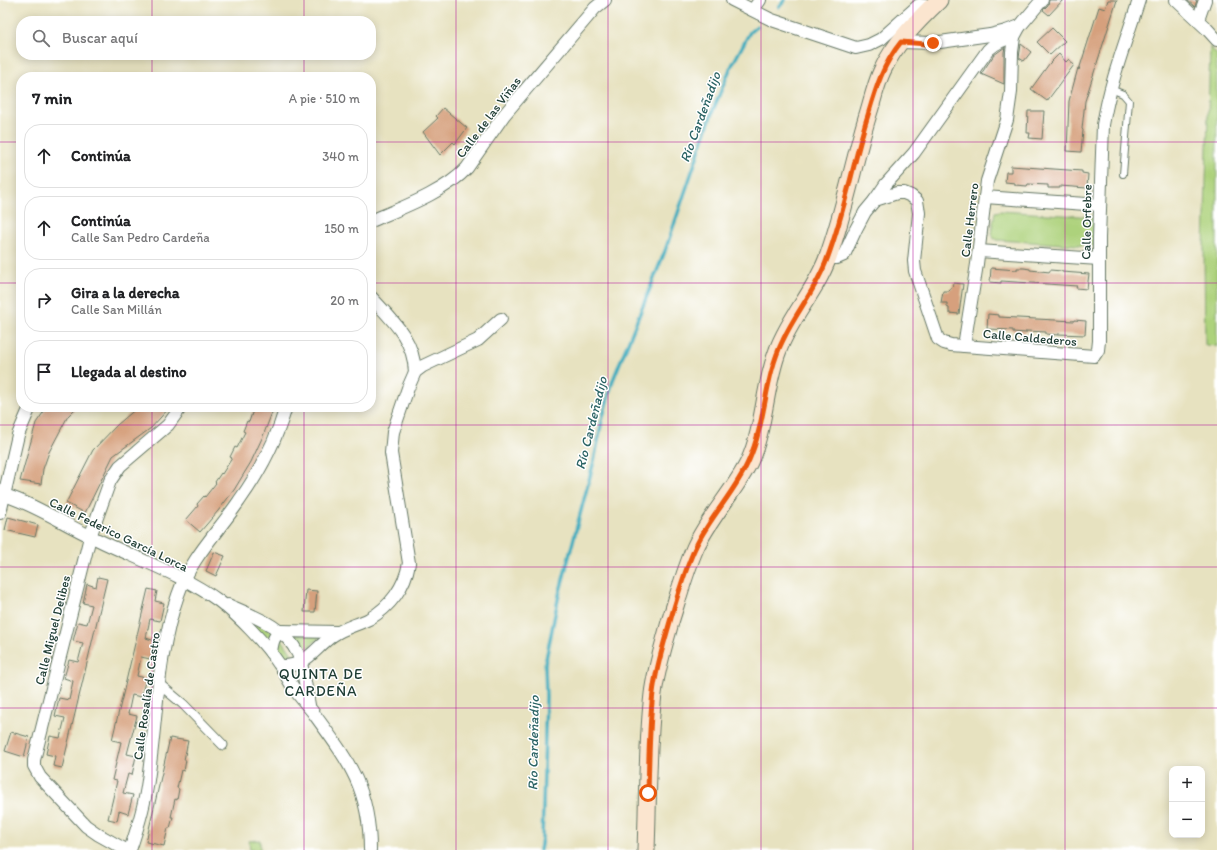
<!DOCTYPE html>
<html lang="es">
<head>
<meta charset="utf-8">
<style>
	:root { --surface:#fff; --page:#f2f2f2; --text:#202124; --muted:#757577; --line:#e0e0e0 }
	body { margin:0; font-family:Itim,sans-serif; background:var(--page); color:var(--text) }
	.controls { position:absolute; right:12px; bottom:12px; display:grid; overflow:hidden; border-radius:8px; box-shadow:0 2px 10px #0003 }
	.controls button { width:36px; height:36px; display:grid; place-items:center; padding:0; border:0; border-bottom:1px solid var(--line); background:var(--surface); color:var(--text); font:20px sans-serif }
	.stop { position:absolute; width:12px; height:12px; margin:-9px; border:3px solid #ea580c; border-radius:50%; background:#fff }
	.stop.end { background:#ea580c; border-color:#fff; box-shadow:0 1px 4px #0008 }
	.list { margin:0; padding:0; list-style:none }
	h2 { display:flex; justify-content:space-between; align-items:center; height:52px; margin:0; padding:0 16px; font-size:17px }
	h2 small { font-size:13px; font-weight:400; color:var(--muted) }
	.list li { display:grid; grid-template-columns:26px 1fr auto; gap:12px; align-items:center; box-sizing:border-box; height:64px; margin:0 8px 8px; padding:0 8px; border:1px solid var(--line); border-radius:16px }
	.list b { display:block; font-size:15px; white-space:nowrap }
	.list p { margin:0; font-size:13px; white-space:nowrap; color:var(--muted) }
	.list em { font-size:13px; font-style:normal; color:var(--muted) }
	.icon { flex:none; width:22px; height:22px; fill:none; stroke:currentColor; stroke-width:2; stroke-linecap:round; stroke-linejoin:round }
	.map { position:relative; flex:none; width:1217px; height:850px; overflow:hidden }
	.search { position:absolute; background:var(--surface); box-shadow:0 2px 10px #0003; left:16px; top:16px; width:360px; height:44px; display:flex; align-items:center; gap:10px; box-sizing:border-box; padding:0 14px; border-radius:16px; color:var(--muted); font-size:15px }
	.panel { position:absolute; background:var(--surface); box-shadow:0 2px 10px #0003; left:16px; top:72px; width:360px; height:340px; border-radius:16px }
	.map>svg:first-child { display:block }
</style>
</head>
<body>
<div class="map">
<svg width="1217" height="850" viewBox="0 0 1217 850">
	<rect width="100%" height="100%" fill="#fff"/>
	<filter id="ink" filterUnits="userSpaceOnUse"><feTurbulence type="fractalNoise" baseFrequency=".025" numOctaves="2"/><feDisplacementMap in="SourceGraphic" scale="8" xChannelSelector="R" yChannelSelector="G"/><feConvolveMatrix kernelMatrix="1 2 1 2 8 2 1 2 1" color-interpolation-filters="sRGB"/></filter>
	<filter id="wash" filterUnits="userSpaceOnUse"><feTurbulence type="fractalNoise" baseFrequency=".012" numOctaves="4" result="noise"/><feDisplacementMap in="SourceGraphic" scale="16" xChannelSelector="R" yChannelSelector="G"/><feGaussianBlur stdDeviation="0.9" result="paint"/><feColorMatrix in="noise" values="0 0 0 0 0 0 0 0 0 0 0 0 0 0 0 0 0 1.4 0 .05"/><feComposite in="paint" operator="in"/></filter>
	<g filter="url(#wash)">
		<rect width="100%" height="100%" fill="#e7e2c0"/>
		<g fill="#add27b" stroke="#668858">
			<path d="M1210 47 1217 55V346L1205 345 1204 248Z"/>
			<path d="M1000 211 1094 217V246L997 240 993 238 991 234 995 212Z"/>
			<path d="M242 616 273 631 268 643Z"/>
			<path d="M323 634 306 649 302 654 291 635Z"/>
			<path d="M281 638 295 659C287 660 283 659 277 653V642Z"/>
			<path d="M260 840V850H250L249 841Z"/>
		</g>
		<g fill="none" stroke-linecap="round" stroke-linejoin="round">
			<g stroke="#41adbf" stroke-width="3.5">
				<path d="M779 7 785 0"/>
				<path d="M540 850 542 839 543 809 546 697 545 664 559 595 594 461 603 416 613 380 665 251 713 110 730 69 750 32 757 26"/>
			</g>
		</g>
		<g id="blocks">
			<g fill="#d6a07d">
				<path d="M1049 0H1063L1049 15 1043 10 1048 5Z"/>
				<path d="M1108 0H1117L1085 101 1082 129 1083 130 1081 152 1067 151 1069 101 1078 68 1079 70 1099 7 1105 9Z"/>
				<path d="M1187 0H1197L1195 7Z"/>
				<path d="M1052 28 1065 41 1050 55 1037 42Z"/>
				<path d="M1021 44 1031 52 1024 61 1019 58Z"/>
				<path d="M1005 47 1004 52V84L981 74 994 55Z"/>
				<path d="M1059 54 1066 62 1069 59 1074 65 1047 101 1031 89 1049 64Z"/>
				<path d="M443 108 467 128 455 144 453 142 440 155 423 132 438 118 436 116Z"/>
				<path d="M1028 111H1044L1042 139 1029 138 1030 133H1027Z"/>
				<path d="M1011 166 1082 171V173L1088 174 1087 188 1060 186V188H1048V185L1028 184 1027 186 1015 185V183L1005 182 1006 172H1011Z"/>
				<path d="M991 268 1017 270V268H1024L1030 269V270L1050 272V270L1062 271V272L1089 274 1087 289 1076 288 1077 286 1001 281V283L990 282Z"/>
				<path d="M953 283 963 284 959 314 949 313V308L947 307V303H941L943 291H949L950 288H952Z"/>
				<path d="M988 314 999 315V317L1074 321V320L1086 321 1085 335 1058 334V335L1046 334V332L1026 331V333L1013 332V330L987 329Z"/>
				<path d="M47 407H77L68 416 49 452 43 469 41 484 20 481 36 423Z"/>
				<path d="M138 407H170L151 428 113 456 85 513 66 503 93 450 117 425Z"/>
				<path d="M254 407H263L273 410 263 436 251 462 234 490 218 511 200 532 186 520 198 506 197 504 204 496 205 497 216 483 215 482 221 473 222 474 232 458 230 457 235 447 237 448 245 432 243 431 247 421 249 422Z"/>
				<path d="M8 517 38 525 35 537 5 530Z"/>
				<path d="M214 552 225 556 216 576 206 571Z"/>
				<path d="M98 577 107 579 62 768 53 766 55 756 46 754 50 736 60 738 65 718 55 716 59 698 69 700 73 681 64 678 69 660 78 662 83 643 73 641 78 622 87 624 92 605 83 603 87 584 96 587Z"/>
				<path d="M148 589 157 591 155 601 164 603 160 621 150 619 146 638 155 641 150 659 141 657 137 676 146 678 141 697 132 695 128 714 137 716 127 754 136 756 132 775 128 774 123 793 133 795 128 814 119 811 117 821 108 819 117 781 112 780 121 742 112 740Z"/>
				<path d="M306 590 317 591 315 612H304Z"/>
				<path d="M11 732 29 737 24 757 5 751Z"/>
				<path d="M170 738 188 741 184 760H186L184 771 181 770 177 788 179 789 177 800 175 799 171 817H173L170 828H168L164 846 146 842Z"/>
			</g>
		</g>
	</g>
	<g filter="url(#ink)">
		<use href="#blocks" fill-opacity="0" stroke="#657765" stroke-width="1"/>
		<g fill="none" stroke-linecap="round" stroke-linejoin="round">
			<defs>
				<path id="service" d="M1111 89 1123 94 1129 101 1123 174"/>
				<path id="pedestrian" d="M159 684 183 704 223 745"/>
				<g id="minor">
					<path d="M732 0 772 20 856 48 869 45 881 39 919 5 933 7"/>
					<path d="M1176 0 1207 29 1217 40"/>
					<path d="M753 10 760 0"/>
					<path d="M1198 20 1205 0"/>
					<path d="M901 42 933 43 990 35 1006 31 1020 26 1042 0"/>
					<path d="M985 197 1100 205"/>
					<path d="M875 200 897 193H904L911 196 917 201 919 213 914 261 915 271 938 339 944 343 951 345 1094 356 1098 350 1099 341V238L1103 125C1110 82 1126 41 1139 0"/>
					<path d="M371 221C401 208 445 192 467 168L504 115 595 8 605 0"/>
					<path d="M979 251 1099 259"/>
					<path d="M828 258H837L844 255 856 229 865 212 875 200 886 184 914 153 988 50C996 42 1004 39 1014 37"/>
					<path d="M371 297C392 320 414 339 415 372"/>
					<path d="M964 346 977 264 987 181 1007 120 1011 92 1012 52 1014 37 1020 26"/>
					<path d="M4 495C34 504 64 524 92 537 132 557 182 574 219 601 240 617 264 642 279 664 285 672 289 682 295 690 300 697 306 704 312 711 347 759 370 787 370 850"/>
					<path d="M0 513 18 435 30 407"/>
					<path d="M228 605C253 616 286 627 298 654 304 670 306 689 309 705"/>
					<path d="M271 653C272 644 273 637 280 631L338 632"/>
					<path d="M281 666C306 667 314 649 332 636 343 628 357 625 369 619 390 607 405 587 409 563L391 453 393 432 408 388 415 372 423 366 478 340 501 319"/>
					<path d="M126 850 99 835 86 826 40 777 34 766V760L90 537 110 481 120 466 168 425 181 407"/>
					<path d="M130 850C138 827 145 804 148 780 157 718 157 654 178 595 190 559 218 532 239 501 259 473 276 441 286 407"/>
				</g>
				<path id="secondary" d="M646 850C648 798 647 745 653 694 656 669 664 645 670 622 678 597 685 571 695 548 709 517 734 492 749 462 765 427 764 386 778 350 790 317 816 291 828 257 845 210 854 159 869 111 873 98 876 84 882 71 894 44 918 20 939 0"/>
			</defs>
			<use href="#service" stroke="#657765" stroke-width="8"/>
			<use href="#pedestrian" stroke="#657765" stroke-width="11"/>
			<use href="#minor" stroke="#657765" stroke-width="14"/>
			<use href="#secondary" stroke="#657765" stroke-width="19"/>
			<use href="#service" stroke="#fff" stroke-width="6"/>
			<use href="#pedestrian" stroke="#fff" stroke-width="9"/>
			<use href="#minor" stroke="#fff" stroke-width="12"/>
			<use href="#secondary" stroke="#fbe5cf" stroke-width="17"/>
		</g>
	</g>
	<g fill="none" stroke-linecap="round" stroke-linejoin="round" filter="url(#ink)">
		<path stroke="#ea580c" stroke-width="5" d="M648 793C649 760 649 726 653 693 656 667 664 643 671 618 678 594 685 569 696 546 711 515 736 491 749 460 766 422 764 378 783 340 796 312 817 288 827 259 845 212 853 162 868 115 876 88 883 64 901 42L926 44 933 43"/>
	</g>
	<path fill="none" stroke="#b5179e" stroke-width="1" stroke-opacity="0.55" d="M152 0V21M304 0V21M456 0V850M608 0V850M761 0V850M913 0V850M1065 0V850M152 55V77M304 55V77M0 142H21M371 142H1217M0 283H21M371 283H1217M152 407V850M304 407V850M0 425H1217M0 567H1217M0 708H1217"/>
	<g text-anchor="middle" stroke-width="3" stroke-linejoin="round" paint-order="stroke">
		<g font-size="13" fill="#1f3d34" stroke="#fff">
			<text transform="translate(488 117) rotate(-53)" y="5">Calle de las Viñas</text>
			<text transform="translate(969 220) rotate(-83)" y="5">Calle Herrero</text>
			<text transform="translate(1086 222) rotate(-89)" y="5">Calle Orfebre</text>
			<text transform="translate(1030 337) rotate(5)" y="5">Calle Caldederos</text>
			<text transform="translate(119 534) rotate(26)" y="5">Calle Federico García Lorca</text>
			<text transform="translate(52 630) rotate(-76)" y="5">Calle Miguel Delibes</text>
			<text transform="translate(146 696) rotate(-82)" y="5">Calle Rosalía de Castro</text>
		</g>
		<g font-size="14" font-style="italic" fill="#2b6465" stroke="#fff">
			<text transform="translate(700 117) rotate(-70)" y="5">Río Cardeñadijo</text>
			<text transform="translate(591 423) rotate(-76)" y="5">Río Cardeñadijo</text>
			<text transform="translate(533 743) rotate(-89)" y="5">Río Cardeñadijo</text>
		</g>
		<g font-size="15" letter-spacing="1" fill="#1f3d34" stroke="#fff">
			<text x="321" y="679">QUINTA DE<tspan x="321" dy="17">CARDEÑA</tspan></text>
		</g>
	</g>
</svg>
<div class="controls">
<button>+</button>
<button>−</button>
</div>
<div class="stop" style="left:648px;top:793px"></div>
<div class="stop end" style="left:933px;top:43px"></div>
<div class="search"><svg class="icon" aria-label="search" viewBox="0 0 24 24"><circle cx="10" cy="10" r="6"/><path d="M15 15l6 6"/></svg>Buscar aquí</div>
<section class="panel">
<h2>7 min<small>A pie · 510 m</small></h2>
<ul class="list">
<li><svg class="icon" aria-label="ahead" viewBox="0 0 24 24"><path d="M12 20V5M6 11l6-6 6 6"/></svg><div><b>Continúa</b></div><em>340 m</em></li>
<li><svg class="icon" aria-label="ahead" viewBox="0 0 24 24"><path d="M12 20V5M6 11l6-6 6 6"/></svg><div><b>Continúa</b><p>Calle San Pedro Cardeña</p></div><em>150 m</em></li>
<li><svg class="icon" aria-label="right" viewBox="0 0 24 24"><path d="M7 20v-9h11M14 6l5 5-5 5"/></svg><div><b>Gira a la derecha</b><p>Calle San Millán</p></div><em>20 m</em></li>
<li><svg class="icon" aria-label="arrive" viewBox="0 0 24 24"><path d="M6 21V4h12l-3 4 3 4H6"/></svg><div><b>Llegada al destino</b></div></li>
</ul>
</section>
</div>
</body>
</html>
